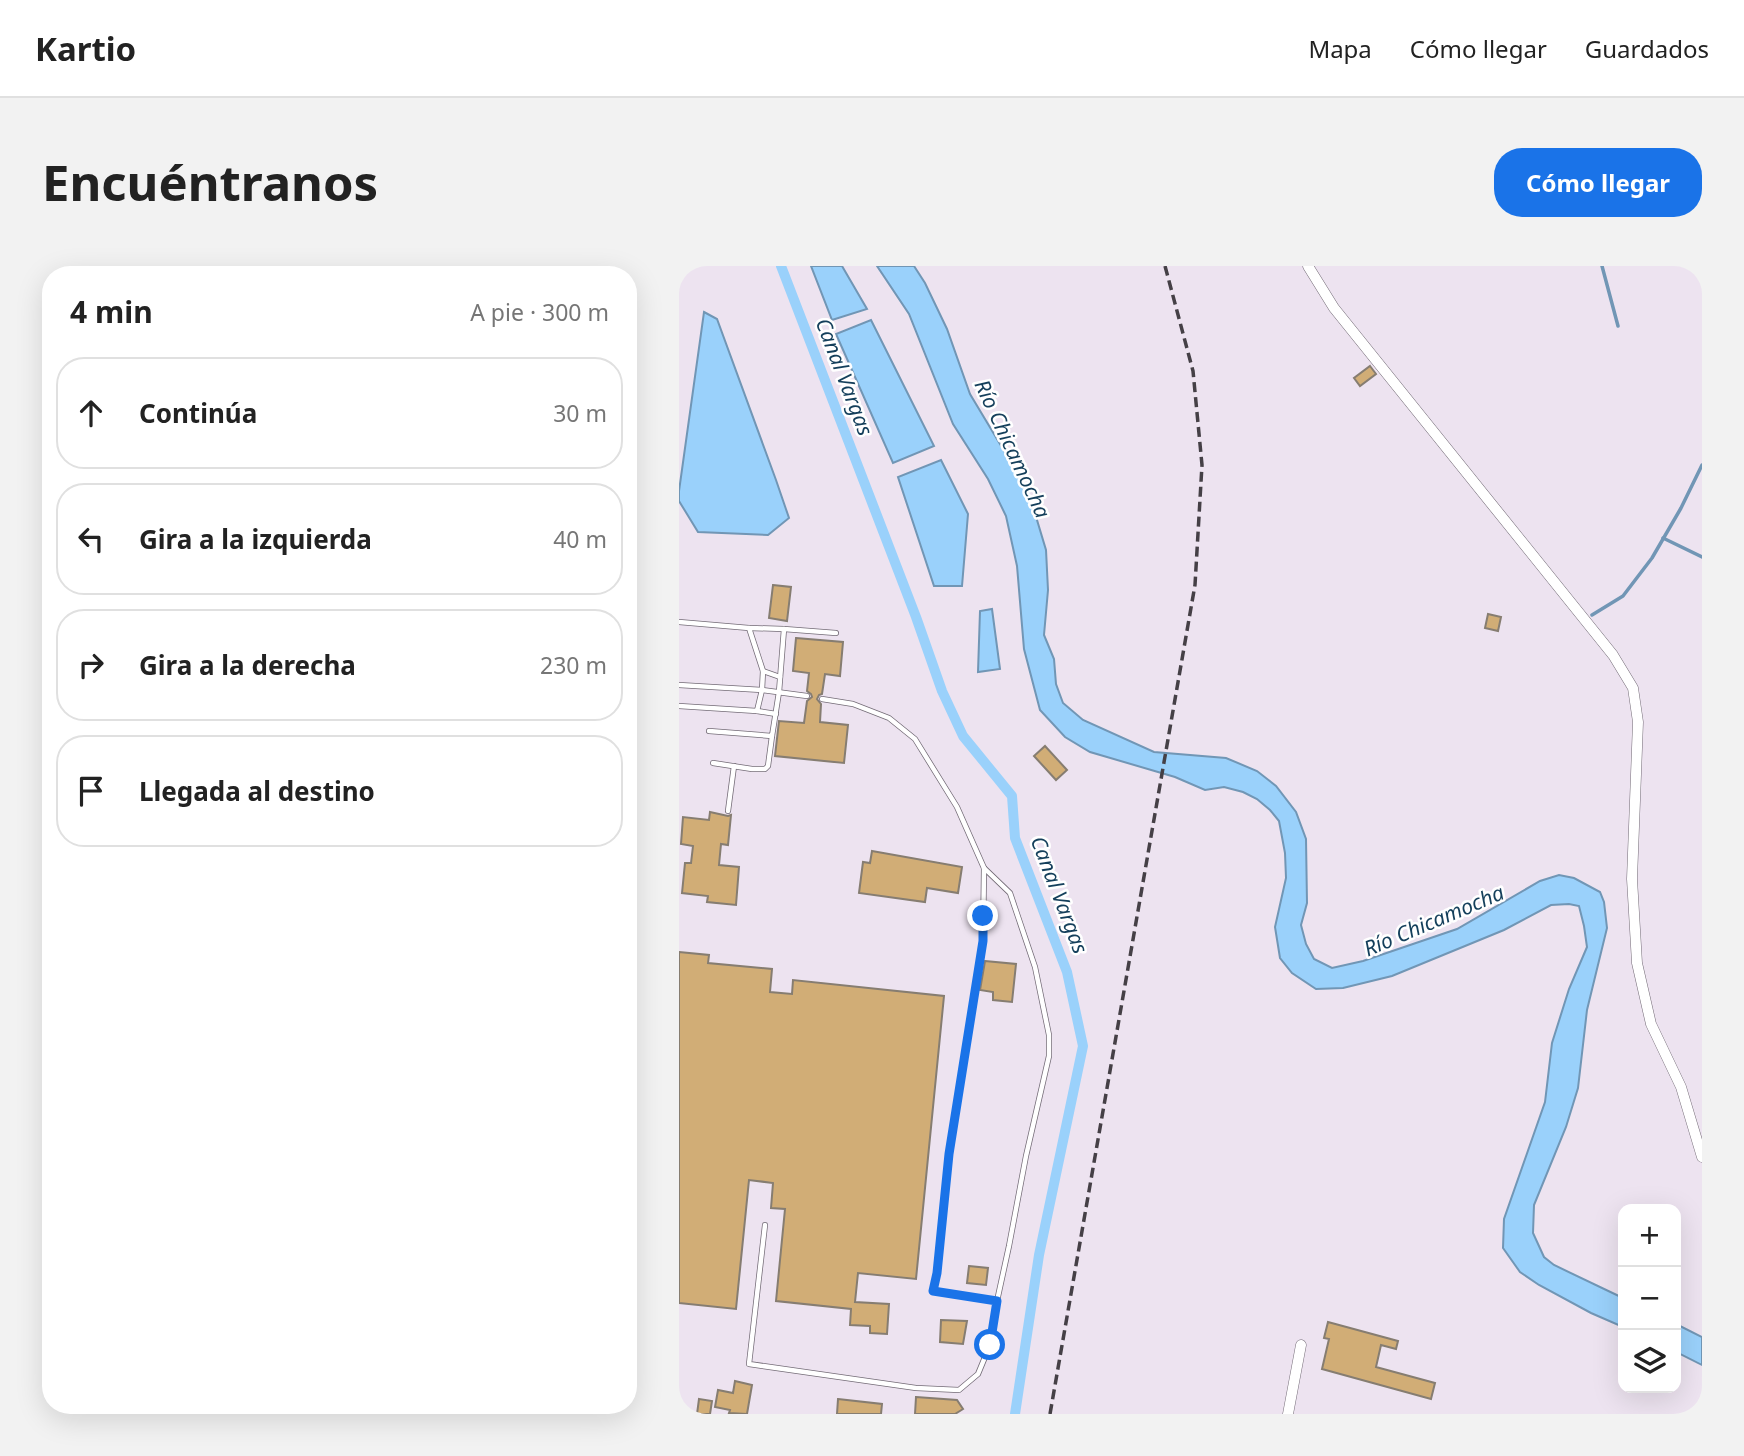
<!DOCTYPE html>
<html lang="es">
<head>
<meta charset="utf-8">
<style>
	:root { --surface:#fff; --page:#f2f2f2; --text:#222; --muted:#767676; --line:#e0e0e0; --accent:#1a73e8 }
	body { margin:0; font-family:"Noto Sans",sans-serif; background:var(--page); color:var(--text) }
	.controls { position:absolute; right:21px; bottom:21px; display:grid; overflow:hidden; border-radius:14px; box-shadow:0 7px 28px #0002 }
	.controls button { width:63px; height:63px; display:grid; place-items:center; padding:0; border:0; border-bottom:2px solid var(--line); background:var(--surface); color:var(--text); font:35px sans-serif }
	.stop { position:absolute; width:21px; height:21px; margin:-16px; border:5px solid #1a73e8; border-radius:50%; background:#fff }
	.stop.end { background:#1a73e8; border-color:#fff; box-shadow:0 2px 7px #0008 }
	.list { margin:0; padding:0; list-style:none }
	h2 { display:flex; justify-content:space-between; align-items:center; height:91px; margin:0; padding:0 28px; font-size:30px }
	h2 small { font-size:23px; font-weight:400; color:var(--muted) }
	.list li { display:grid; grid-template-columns:46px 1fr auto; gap:21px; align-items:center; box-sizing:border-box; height:112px; margin:0 14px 14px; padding:0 14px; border:2px solid var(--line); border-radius:28px }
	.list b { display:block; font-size:26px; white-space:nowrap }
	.list em { font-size:23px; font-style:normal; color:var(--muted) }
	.icon { flex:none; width:38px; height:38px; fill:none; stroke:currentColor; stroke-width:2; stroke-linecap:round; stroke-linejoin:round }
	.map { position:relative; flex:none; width:1023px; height:1148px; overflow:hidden; border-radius:28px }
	header { display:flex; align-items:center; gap:42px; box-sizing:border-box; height:98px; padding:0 35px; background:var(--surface); border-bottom:2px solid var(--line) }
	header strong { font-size:33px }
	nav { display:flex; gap:38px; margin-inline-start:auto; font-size:24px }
	.intro { display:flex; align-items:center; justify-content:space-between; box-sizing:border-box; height:168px; padding:0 42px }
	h1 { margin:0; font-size:49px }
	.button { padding:18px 32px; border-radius:28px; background:var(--accent); color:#fff; font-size:24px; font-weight:700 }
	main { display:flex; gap:42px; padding:0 42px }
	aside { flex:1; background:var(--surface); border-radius:28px; box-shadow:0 7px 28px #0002 }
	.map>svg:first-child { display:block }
</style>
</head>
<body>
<header>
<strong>Kartio</strong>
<nav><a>Mapa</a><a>Cómo llegar</a><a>Guardados</a></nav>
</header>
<div class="intro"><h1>Encuéntranos</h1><a class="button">Cómo llegar</a></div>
<main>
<aside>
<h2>4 min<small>A pie · 300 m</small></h2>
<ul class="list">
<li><svg class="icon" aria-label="ahead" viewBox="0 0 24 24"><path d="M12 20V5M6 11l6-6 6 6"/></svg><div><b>Continúa</b></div><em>30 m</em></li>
<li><svg class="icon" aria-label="left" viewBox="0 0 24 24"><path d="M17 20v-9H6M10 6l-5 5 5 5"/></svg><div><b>Gira a la izquierda</b></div><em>40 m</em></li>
<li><svg class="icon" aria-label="right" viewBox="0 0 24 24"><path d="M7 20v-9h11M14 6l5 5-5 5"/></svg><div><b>Gira a la derecha</b></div><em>230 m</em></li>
<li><svg class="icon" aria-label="arrive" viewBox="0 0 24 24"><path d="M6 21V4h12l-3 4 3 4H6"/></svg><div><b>Llegada al destino</b></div></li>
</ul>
</aside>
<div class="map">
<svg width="1023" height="1148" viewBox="0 0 1023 1148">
	<rect width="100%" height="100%" fill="#ede3f0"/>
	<g fill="#9ad1fb" stroke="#7196b5" stroke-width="2">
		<path d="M132 0H163L188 43 153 54Z"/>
		<path d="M198 0H235L246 17 268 63 291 128 336 203 352 234 367 284 369 324 365 369 375 393 377 418 384 437 404 454 475 486 547 492 578 505 597 520 617 546 627 573 628 637 622 659 627 678 635 693 653 702 684 695 778 663 861 615 880 609 895 612 921 626 925 636 928 662 908 744 899 822 887 861 855 939 854 967 865 991 875 999 944 1032V1061L912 1047 860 1019 841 1006 824 982 825 953 866 836 873 777 890 723 908 681 905 660 900 640 890 638 872 639 825 664 713 710 664 722 637 723 613 707 601 692 596 661 607 612 606 587 600 555 591 544 578 533 564 526 545 521 526 524 496 511 411 486 386 471 361 444 345 383 338 300 327 250 309 213 274 158 230 48Z"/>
		<path d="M25 46 38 53 97 214 110 252 89 269 19 266 0 235V225Z"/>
		<path d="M192 54 255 180 214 197 157 68Z"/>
		<path d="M262 194 289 248 283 320H255L219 211Z"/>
		<path d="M313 343 321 403 299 406 301 345Z"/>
		<path d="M997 1058 1023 1071V1099L997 1086Z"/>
	</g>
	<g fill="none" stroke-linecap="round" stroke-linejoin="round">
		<g stroke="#7196b5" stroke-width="3.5">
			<path d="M923 0 939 60"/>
			<path d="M984 272 1023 291"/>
			<path d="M913 349 944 330 973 292 1002 242 1023 199"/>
		</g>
		<path stroke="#9ad1fb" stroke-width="10" d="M102 0 237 351 263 425 284 470 333 530 336 572 388 706 404 780 360 989 336 1148"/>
	</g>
	<g fill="#d1ad76" stroke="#867d71" stroke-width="2">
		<path d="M691 100 697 108 681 120 675 112Z"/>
		<path d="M94 319 112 321 108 355 90 352Z"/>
		<path d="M809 348 822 351 819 365 806 362Z"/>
		<path d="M117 372 164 376 161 410 146 408 143 428 140 429 138 433 142 438 141 456 169 459 165 497 96 490 100 455 125 457 128 435 133 431 132 428 128 425 130 407 114 405Z"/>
		<path d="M366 480 388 504 377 514 355 490Z"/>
		<path d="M31 546 49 550 52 549 49 579 42 578 40 599 60 601 57 639 28 636 29 630 3 627 6 597H12L14 580 2 578 4 551 30 554Z"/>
		<path d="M193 585 283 601 279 627 248 622 246 636 180 627 184 596 191 597Z"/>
		<path d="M0 686 30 689 29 697 93 703 91 726 113 728 114 714 265 730 237 1013 179 1007 176 1036 210 1038 208 1068 191 1067V1060L171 1059 172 1043 97 1035 106 943 92 942 94 917 70 914 57 1043 0 1037Z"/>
		<path d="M306 695 337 698 333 736 314 734V726L301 724Z"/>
		<path d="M290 1000 309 1002 307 1019 288 1017Z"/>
		<path d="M262 1054 288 1055 284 1078 261 1076Z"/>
		<path d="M649 1056 719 1075 717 1083 702 1079 697 1101 756 1117 752 1133 643 1103 650 1073 645 1072Z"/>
		<path d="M56 1115 73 1119 68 1148 50 1147 51 1144 36 1141 39 1124 54 1127Z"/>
		<path d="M237 1131 278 1134 284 1143 276 1148H236Z"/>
		<path d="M20 1133 33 1135 31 1148H18Z"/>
		<path d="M159 1133 203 1138 202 1148H158Z"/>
	</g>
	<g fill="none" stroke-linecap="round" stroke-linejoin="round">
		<defs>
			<g id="service">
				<path d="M0 356 70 362 84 405 83 424 78 445 0 440"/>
				<path d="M105 363 157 367"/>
				<path d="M84 405 101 411"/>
				<path d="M0 419 83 424 128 430"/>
				<path d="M143 433 174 438 210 452 236 473 278 541 305 602 304 675 270 889 258 1007 254 1025 318 1035"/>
				<path d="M78 445 97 448"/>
				<path d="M30 465 93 470 100 426 105 363 70 362"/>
				<path d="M34 497 73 503H86L89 500 93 470"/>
				<path d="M49 545 55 500"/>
				<path d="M86 959 70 1098 237 1122 280 1124 299 1108 311 1079 318 1035 330 980 347 890 370 790V769L356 701 331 627 305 602"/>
			</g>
			<g id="minor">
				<path d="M629 0 655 42 934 389 954 422 959 456 953 613 958 697 972 758 1002 821 1023 891"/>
				<path d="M609 1148 622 1079"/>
			</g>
		</defs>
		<use href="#service" stroke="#736b76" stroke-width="6"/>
		<use href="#minor" stroke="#736b76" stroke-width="11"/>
		<use href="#service" stroke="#fff" stroke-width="4.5"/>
		<use href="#minor" stroke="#fff" stroke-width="10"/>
		<path stroke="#454046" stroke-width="3.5" stroke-dasharray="10 5" stroke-linecap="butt" d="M371 1148 516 319 523 199 514 105 486 0"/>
	</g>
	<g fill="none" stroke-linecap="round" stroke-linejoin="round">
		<path stroke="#1a73e8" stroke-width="9" d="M304 650V675L270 888 258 1007 254 1025 318 1035 311 1079"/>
	</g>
	<g text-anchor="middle" stroke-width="5" stroke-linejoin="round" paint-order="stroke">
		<g font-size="21" font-style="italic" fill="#143f5b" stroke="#fff">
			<text transform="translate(165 111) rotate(69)" y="7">Canal Vargas</text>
			<text transform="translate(333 183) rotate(65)" y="7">Río Chicamocha</text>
			<text transform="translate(380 629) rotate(69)" y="7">Canal Vargas</text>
			<text transform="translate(755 655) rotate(-23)" y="7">Río Chicamocha</text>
		</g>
	</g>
</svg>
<div class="controls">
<button>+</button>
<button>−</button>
<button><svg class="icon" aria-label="layers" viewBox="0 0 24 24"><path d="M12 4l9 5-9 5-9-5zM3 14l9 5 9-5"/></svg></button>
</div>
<div class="stop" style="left:311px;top:1079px"></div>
<div class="stop end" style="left:304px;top:650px"></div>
</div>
</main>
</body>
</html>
